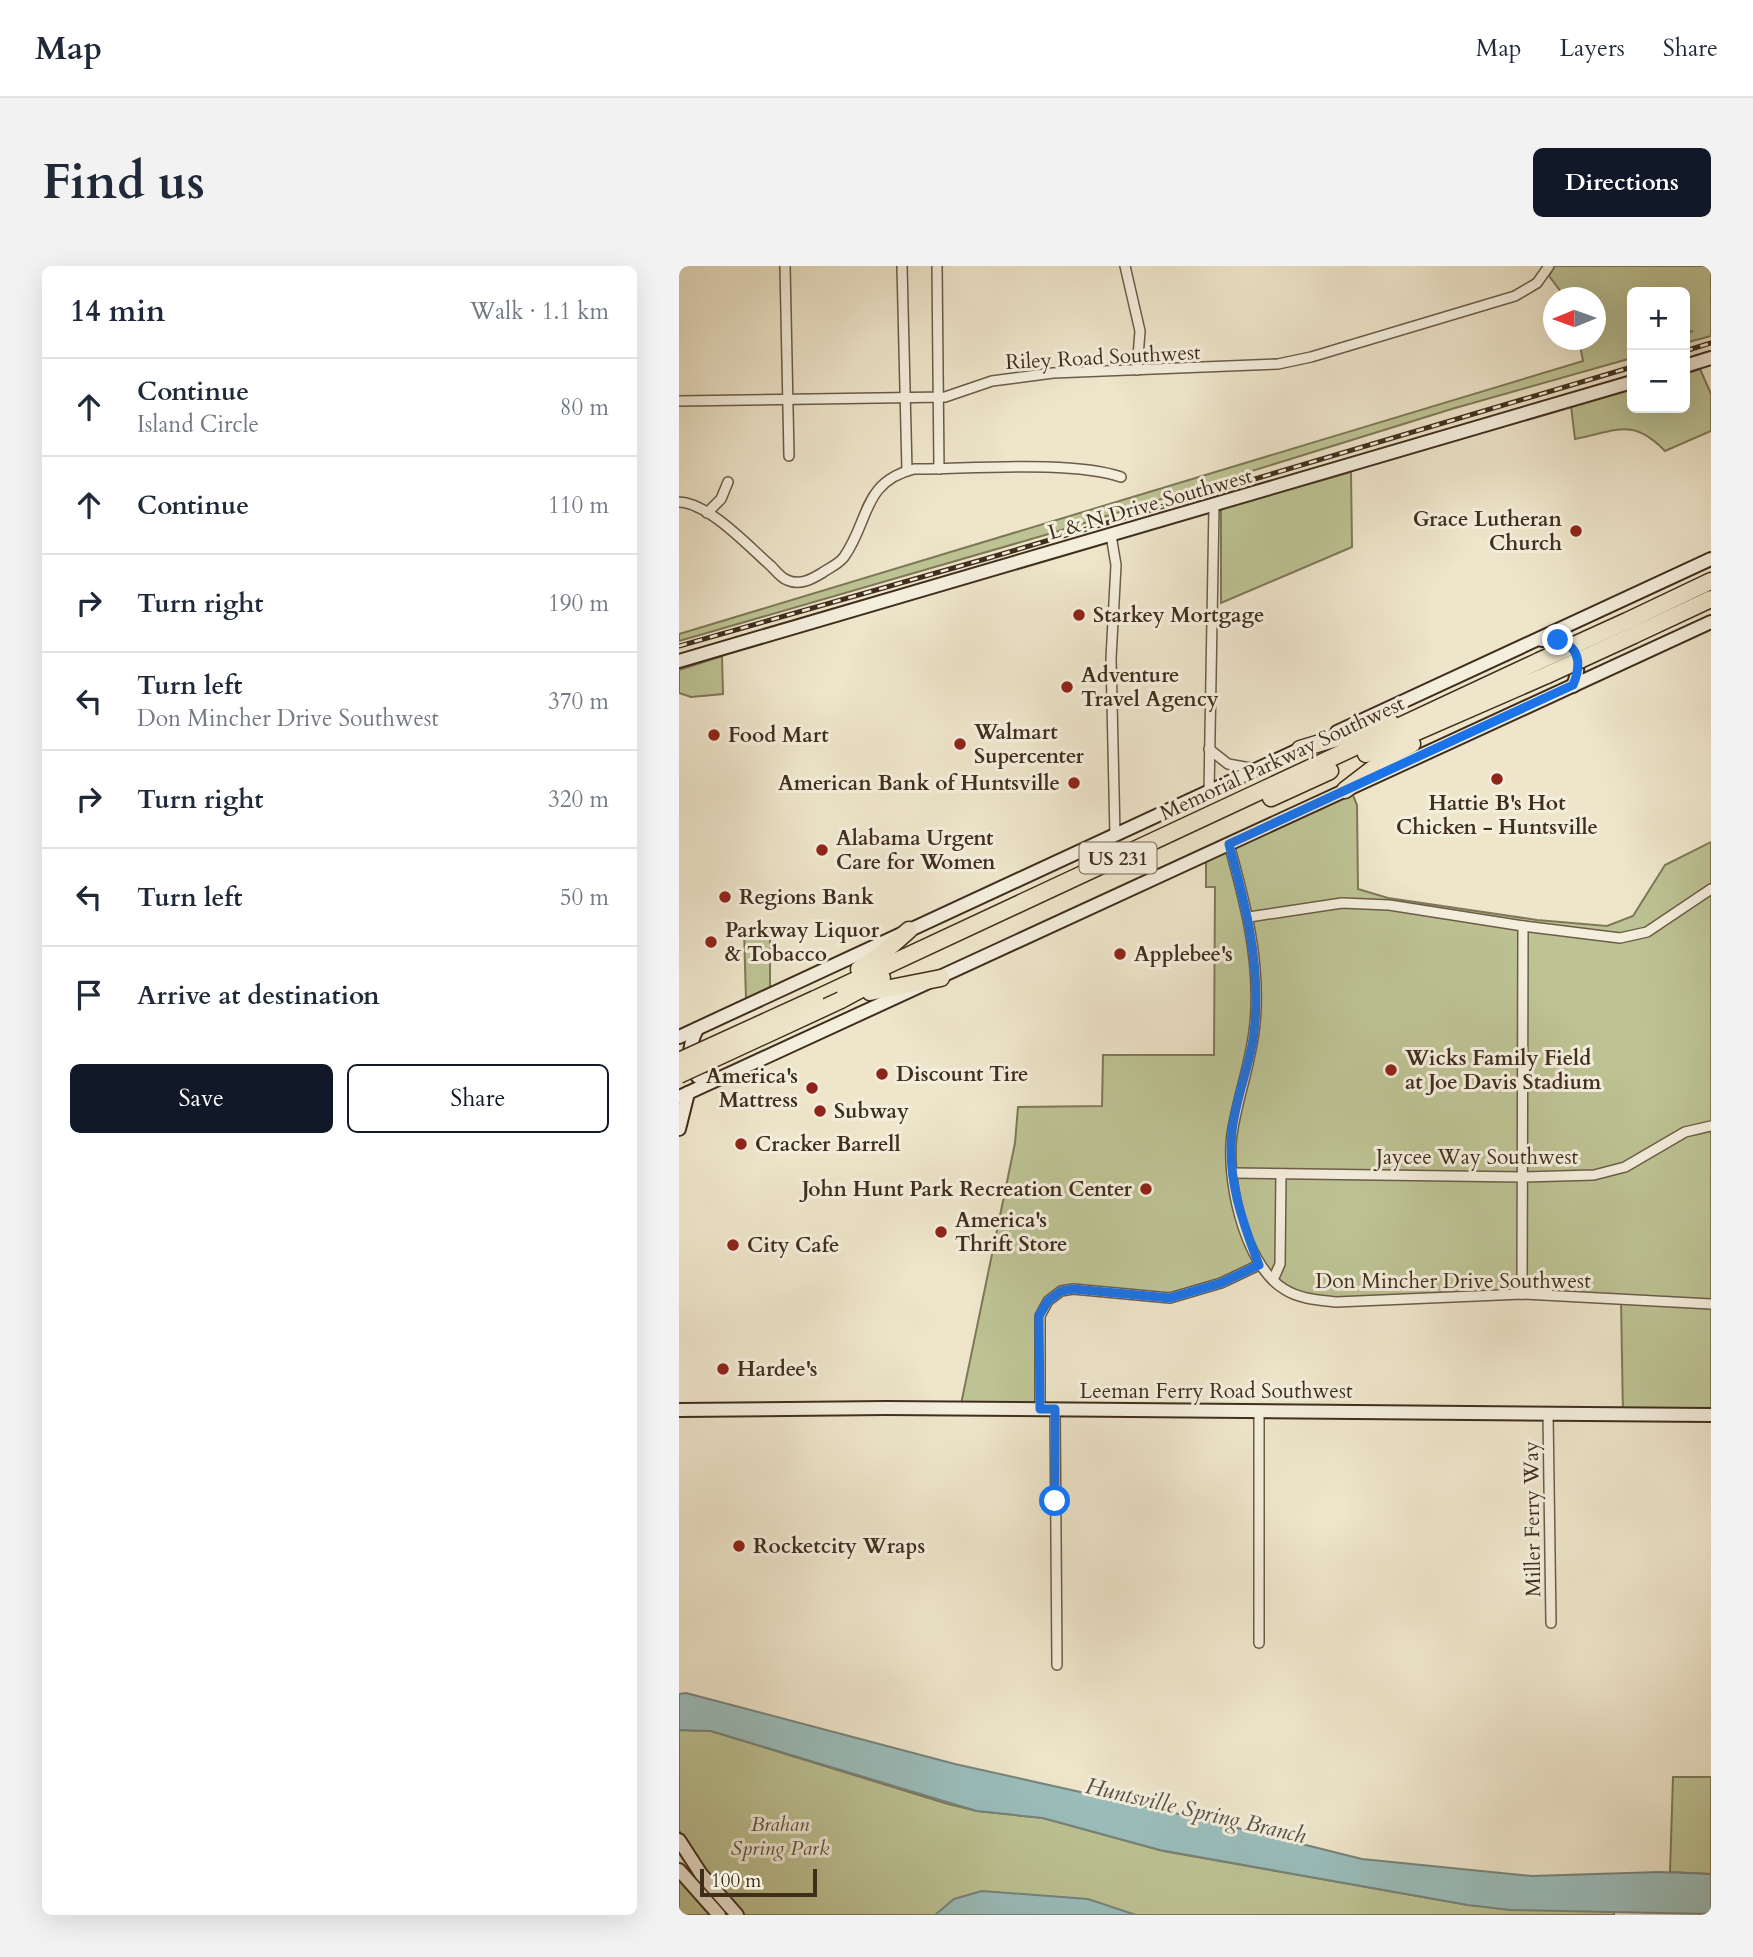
<!DOCTYPE html>
<html lang="en">
<head>
<meta charset="utf-8">
<style>
	:root { --surface:#fff; --page:#f2f2f3; --text:#1f2937; --muted:#747a83; --line:#e0e1e3; --accent:#111827 }
	body { margin:0; font-family:Cardo,serif; background:var(--page); color:var(--text) }
	.controls { position:absolute; right:21px; top:21px; display:grid; overflow:hidden; border-radius:10px; box-shadow:0 7px 28px #0002 }
	.controls button { width:63px; height:63px; display:grid; place-items:center; padding:0; border:0; border-bottom:2px solid var(--line); background:var(--surface); color:var(--text); font:35px sans-serif }
	.compass { position:absolute; left:864px; top:21px; width:63px; height:63px; border-radius:50%; background:var(--surface); box-shadow:0 7px 28px #0002; rotate:269deg }
	.scale { position:absolute; left:21px; bottom:18px; width:117px; box-sizing:border-box; padding-left:7px; border:4px solid #402e1d; border-top:0; font-size:19px; line-height:24px; white-space:nowrap; color:#402e1d; -webkit-text-stroke:5px #f4eedd; paint-order:stroke }
	.stop { position:absolute; width:21px; height:21px; margin:-16px; border:5px solid #1a73e8; border-radius:50%; background:#fff }
	.stop.end { background:#1a73e8; border-color:#fff; box-shadow:0 2px 7px #0008 }
	.list { margin:0; padding:0; list-style:none }
	h2 { display:flex; justify-content:space-between; align-items:center; height:91px; margin:0; padding:0 28px; font-size:30px }
	h2 small { font-size:23px; font-weight:400; color:var(--muted) }
	.list li { display:grid; grid-template-columns:46px 1fr auto; gap:21px; align-items:center; box-sizing:border-box; height:98px; padding:0 28px; border-top:2px solid var(--line) }
	.list b { display:block; font-size:26px; white-space:nowrap }
	.list p { margin:0; font-size:23px; white-space:nowrap; color:var(--muted) }
	.list em { font-size:23px; font-style:normal; color:var(--muted) }
	.actions { display:flex; gap:14px; padding:21px 28px }
	.actions a { flex:1; padding:16px 0; border:2px solid var(--accent); border-radius:10px; text-align:center; font-size:24px; color:var(--accent) }
	.actions .main { background:var(--accent); color:#fff }
	.icon { flex:none; width:38px; height:38px; fill:none; stroke:currentColor; stroke-width:2; stroke-linecap:round; stroke-linejoin:round }
	.map { position:relative; flex:none; width:1032px; height:1649px; overflow:hidden; border-radius:10px }
	header { display:flex; align-items:center; gap:42px; box-sizing:border-box; height:98px; padding:0 35px; background:var(--surface); border-bottom:2px solid var(--line) }
	header strong { font-size:33px }
	nav { display:flex; gap:38px; margin-inline-start:auto; font-size:24px }
	.intro { display:flex; align-items:center; justify-content:space-between; box-sizing:border-box; height:168px; padding:0 42px }
	h1 { margin:0; font-size:49px }
	.button { padding:18px 32px; border-radius:10px; background:var(--accent); color:#fff; font-size:24px; font-weight:700 }
	main { display:flex; gap:42px; padding:0 42px }
	aside { flex:1; background:var(--surface); border-radius:10px; box-shadow:0 7px 28px #0002 }
	.map>svg:first-child { display:block }
</style>
</head>
<body>
<header>
<strong>Map</strong>
<nav><a>Map</a><a>Layers</a><a>Share</a></nav>
</header>
<div class="intro"><h1>Find us</h1><a class="button">Directions</a></div>
<main>
<aside>
<h2>14 min<small>Walk · 1.1 km</small></h2>
<ul class="list">
<li><svg class="icon" aria-label="ahead" viewBox="0 0 24 24"><path d="M12 20V5M6 11l6-6 6 6"/></svg><div><b>Continue</b><p>Island Circle</p></div><em>80 m</em></li>
<li><svg class="icon" aria-label="ahead" viewBox="0 0 24 24"><path d="M12 20V5M6 11l6-6 6 6"/></svg><div><b>Continue</b></div><em>110 m</em></li>
<li><svg class="icon" aria-label="right" viewBox="0 0 24 24"><path d="M7 20v-9h11M14 6l5 5-5 5"/></svg><div><b>Turn right</b></div><em>190 m</em></li>
<li><svg class="icon" aria-label="left" viewBox="0 0 24 24"><path d="M17 20v-9H6M10 6l-5 5 5 5"/></svg><div><b>Turn left</b><p>Don Mincher Drive Southwest</p></div><em>370 m</em></li>
<li><svg class="icon" aria-label="right" viewBox="0 0 24 24"><path d="M7 20v-9h11M14 6l5 5-5 5"/></svg><div><b>Turn right</b></div><em>320 m</em></li>
<li><svg class="icon" aria-label="left" viewBox="0 0 24 24"><path d="M17 20v-9H6M10 6l-5 5 5 5"/></svg><div><b>Turn left</b></div><em>50 m</em></li>
<li><svg class="icon" aria-label="arrive" viewBox="0 0 24 24"><path d="M6 21V4h12l-3 4 3 4H6"/></svg><div><b>Arrive at destination</b></div></li>
</ul>
<div class="actions"><a class="main">Save</a><a>Share</a></div>
</aside>
<div class="map">
<svg width="1032" height="1649" viewBox="0 0 1032 1649">
	<rect width="100%" height="100%" fill="#eee5ca"/>
	<filter id="stains"><feTurbulence type="fractalNoise" baseFrequency=".00286" numOctaves="4"/><feColorMatrix values="0 0 0 0 .2 0 0 0 0 .09 0 0 0 0 .02 0 0 0 .5 -.17"/></filter>
	<radialGradient id="worn" r=".72"><stop offset=".6" stop-color="#630" stop-opacity="0"/><stop offset="1" stop-color="#630" stop-opacity=".3"/></radialGradient>
	<g fill="#bdc394" stroke="#7e7858" stroke-width="2">
		<path d="M875 0H1032V70L1006 77V68L1014 65 1006 66V26H953V92L776 142 373 267 0 375V368L904 95 900 74H916V32L886 31 870 10Z"/>
		<path d="M1021 103 1032 128V165L986 185C953 151 938 165 896 173L892 140 953 123V142H1006V108Z"/>
		<path d="M672 206 673 281 542 337V243Z"/>
		<path d="M43 390 44 428 12 431 0 427V404Z"/>
		<path d="M671 522 678 539 679 623 709 632 858 654 928 660 954 650 986 599 1032 576V1149H944L942 1034 843 1028 657 1036 606 1024 579 999 491 1032 382 1025 361 1050V1143H281L336 877 339 841 423 840 424 789H535L536 621H527V589Z"/>
		<path d="M65 664H91V721L67 734Z"/>
		<path d="M0 1464 32 1465 269 1538 298 1545 364 1552 484 1585 789 1639 935 1646V1649H64L19 1598 0 1564Z"/>
		<path d="M994 1511H1032V1608L991 1606Z"/>
		<path d="M0 1611 33 1649H0Z"/>
	</g>
	<g fill="#9bbebc" stroke="#77847c" stroke-width="2">
		<path d="M7 1427 276 1498 518 1552 683 1593 853 1610 980 1606 1032 1608V1648L831 1644 789 1639 481 1584 364 1552 298 1545 32 1465 0 1464V1428Z"/>
		<path d="M303 1625 409 1633 457 1649H256L275 1633Z"/>
	</g>
	<g fill="none" stroke-linecap="round" stroke-linejoin="round">
		<defs>
			<g id="street">
				<path d="M106 0 110 190"/>
				<path d="M223 0 228 205"/>
				<path d="M258 0 260 203"/>
				<path d="M446 0 461 65 458 104"/>
				<path d="M0 135 266 131 313 115 374 107 599 98 632 91 836 30 858 17 870 0"/>
				<path d="M0 236C30 237 70 281 92 300 96 304 102 312 108 314 121 320 133 313 143 307 150 302 160 298 165 291 191 254 183 216 235 203 290 203 393 194 442 211"/>
				<path d="M28 247 42 233 49 216"/>
				<path d="M432 269 437 299 432 392 436 569"/>
				<path d="M530 483 549 498 577 503"/>
				<path d="M530 526 535 240"/>
				<path d="M550 578C566 636 582 696 576 757 573 793 560 827 554 862 545 907 564 998 605 1023 620 1033 640 1034 657 1036L843 1028 1032 1038"/>
				<path d="M570 651 663 637 710 639 844 660 843 1028"/>
				<path d="M844 660 941 672 968 666 1032 623"/>
				<path d="M553 907 843 911 915 909 946 901 1006 866 1032 860"/>
				<path d="M594 1014 601 998 602 908"/>
				<path d="M361 1143V1050L369 1035 382 1025 394 1023 491 1032 542 1017 580 999"/>
				<path d="M376 1143 378 1399"/>
				<path d="M580 1145V1377"/>
				<path d="M869 1148 872 1357"/>
			</g>
			<g id="secondary">
				<path d="M1006 100 1032 92"/>
				<path d="M863 374C894 371 905 393 894 420"/>
				<path d="M0 395 953 116"/>
				<path d="M658 466 1032 293"/>
				<path d="M18 763C10 779 7 796 19 811L34 815"/>
				<path d="M0 771 628 480"/>
				<path d="M0 831 1032 356"/>
				<path d="M0 863 9 827"/>
				<path d="M0 1144 207 1142 1032 1149"/>
				<path d="M0 1574 22 1608 58 1649"/>
				<path d="M0 1604 40 1649"/>
			</g>
			<g id="highway">
				<path d="M948 355 1032 315"/>
				<path d="M955 369 1032 333"/>
				<path d="M621 483 711 456"/>
				<path d="M687 488 868 409"/>
				<path d="M666 524 713 488 733 478"/>
				<path d="M592 532 651 505"/>
				<path d="M180 703 205 686 230 664"/>
				<path d="M191 726 262 712"/>
				<path d="M136 733 860 395"/>
				<path d="M162 734 203 712"/>
			</g>
		</defs>
		<use href="#street" stroke="#6c5c48" stroke-width="12"/>
		<use href="#secondary" stroke="#402e1d" stroke-width="16"/>
		<use href="#highway" stroke="#402e1d" stroke-width="19"/>
		<use href="#street" stroke="#f4eedd" stroke-width="9"/>
		<use href="#secondary" stroke="#f4eedd" stroke-width="12"/>
		<use href="#highway" stroke="#eee5ca" stroke-width="16"/>
		<defs>
			<g id="rail">
				<path d="M1006 85 1032 77"/>
				<path d="M0 380 313 291 953 101"/>
			</g>
		</defs>
		<use href="#rail" stroke="#402e1d" stroke-width="5"/>
		<use href="#rail" stroke="#f4eedd" stroke-width="2.5" stroke-dasharray="8" stroke-linecap="butt"/>
		<defs>
			<g id="highway-bridge">
				<path d="M860 395 948 355"/>
				<path d="M868 409 955 369"/>
				<path d="M0 795 136 733"/>
				<path d="M0 809 162 734"/>
			</g>
		</defs>
		<use href="#highway-bridge" stroke="#402e1d" stroke-width="19" stroke-linecap="butt"/>
		<use href="#highway-bridge" stroke="#eee5ca" stroke-width="16"/>
	</g>
	<g fill="none" stroke-linecap="round" stroke-linejoin="round">
		<path stroke="#1a73e8" stroke-width="9" d="M376 1235V1143H361L360 1050 369 1035 382 1025 394 1023 491 1032 542 1017 580 999C563 955 548 913 553 865 557 828 574 793 576 756 581 694 566 637 550 578L894 419C902 400 902 381 879 374"/>
	</g>
	<g fill="#8f2418" stroke="#f4eedd" stroke-width="2.5">
		<circle cx="897" cy="265" r="7"/>
		<circle cx="400" cy="349" r="7"/>
		<circle cx="388" cy="421" r="7"/>
		<circle cx="35" cy="469" r="7"/>
		<circle cx="281" cy="478" r="7"/>
		<circle cx="818" cy="513" r="7"/>
		<circle cx="395" cy="517" r="7"/>
		<circle cx="143" cy="584" r="7"/>
		<circle cx="46" cy="631" r="7"/>
		<circle cx="32" cy="676" r="7"/>
		<circle cx="441" cy="688" r="7"/>
		<circle cx="712" cy="804" r="7"/>
		<circle cx="203" cy="808" r="7"/>
		<circle cx="133" cy="822" r="7"/>
		<circle cx="141" cy="845" r="7"/>
		<circle cx="62" cy="878" r="7"/>
		<circle cx="467" cy="923" r="7"/>
		<circle cx="262" cy="966" r="7"/>
		<circle cx="54" cy="979" r="7"/>
		<circle cx="44" cy="1103" r="7"/>
		<circle cx="60" cy="1280" r="7"/>
	</g>
	<g text-anchor="middle" stroke-width="6" stroke-linejoin="round" paint-order="stroke">
		<rect fill="#f4eedd" stroke="#766857" stroke-width="2" x="400.5" y="576.5" width="77" height="31" rx="5"/>
		<g font-size="19" font-weight="bold" fill="#402e1d">
			<text x="439" y="599">US 231</text>
		</g>
		<g font-size="21" fill="#402e1d" stroke="#f4eedd">
			<text transform="translate(424 91) rotate(-3)" y="7">Riley Road Southwest</text>
			<text transform="translate(471 238) rotate(-16)" y="7">L &amp; N Drive Southwest</text>
			<text transform="translate(603 492) rotate(-25)" y="7">Memorial Parkway Southwest</text>
			<text x="798" y="898">Jaycee Way Southwest</text>
			<text x="774" y="1022">Don Mincher Drive Southwest</text>
			<text x="537" y="1132">Leeman Ferry Road Southwest</text>
			<text transform="translate(853 1253) rotate(-91)" y="7">Miller Ferry Way</text>
		</g>
		<g font-size="21" font-weight="bold" fill="#402e1d" stroke="#f4eedd" text-anchor="start">
			<text x="883" y="260" text-anchor="end">Grace Lutheran<tspan x="883" dy="24">Church</tspan></text>
			<text x="414" y="356">Starkey Mortgage</text>
			<text x="402" y="416">Adventure<tspan x="402" dy="24">Travel Agency</tspan></text>
			<text x="295" y="473">Walmart<tspan x="295" dy="24">Supercenter</tspan></text>
			<text x="49" y="476">Food Mart</text>
			<text x="381" y="524" text-anchor="end">American Bank of Huntsville</text>
			<text x="818" y="544" text-anchor="middle">Hattie B's Hot<tspan x="818" dy="24">Chicken - Huntsville</tspan></text>
			<text x="157" y="579">Alabama Urgent<tspan x="157" dy="24">Care for Women</tspan></text>
			<text x="60" y="638">Regions Bank</text>
			<text x="46" y="671">Parkway Liquor<tspan x="46" dy="24">&amp; Tobacco</tspan></text>
			<text x="455" y="695">Applebee's</text>
			<text x="726" y="799">Wicks Family Field<tspan x="726" dy="24">at Joe Davis Stadium</tspan></text>
			<text x="217" y="815">Discount Tire</text>
			<text x="119" y="817" text-anchor="end">America's<tspan x="119" dy="24">Mattress</tspan></text>
			<text x="155" y="852">Subway</text>
			<text x="76" y="885">Cracker Barrell</text>
			<text x="453" y="930" text-anchor="end">John Hunt Park Recreation Center</text>
			<text x="276" y="961">America's<tspan x="276" dy="24">Thrift Store</tspan></text>
			<text x="68" y="986">City Cafe</text>
			<text x="58" y="1110">Hardee's</text>
			<text x="74" y="1287">Rocketcity Wraps</text>
		</g>
		<g font-size="21" font-style="italic" fill="#5f533b" stroke="#f4eedd">
			<text x="101" y="1565">Brahan<tspan x="101" dy="24">Spring Park</tspan></text>
		</g>
		<g font-size="23" font-style="italic" fill="#575245" stroke="#f4eedd">
			<text transform="translate(517 1544) rotate(13)" y="8">Huntsville Spring Branch</text>
		</g>
	</g>
	<rect width="100%" height="100%" filter="url(#stains)"/>
	<rect width="100%" height="100%" fill="url(#worn)"/>
</svg>
<div class="controls">
<button>+</button>
<button>−</button>
</div>
<svg class="compass" viewBox="-18 -18 36 36"><path d="M0-13l5 13h-10z" fill="#e53935"/><path d="M0 13l5-13h-10z" fill="#747a83"/></svg>
<div class="scale">100 m</div>
<div class="stop" style="left:376px;top:1235px"></div>
<div class="stop end" style="left:879px;top:374px"></div>
</div>
</main>
</body>
</html>
